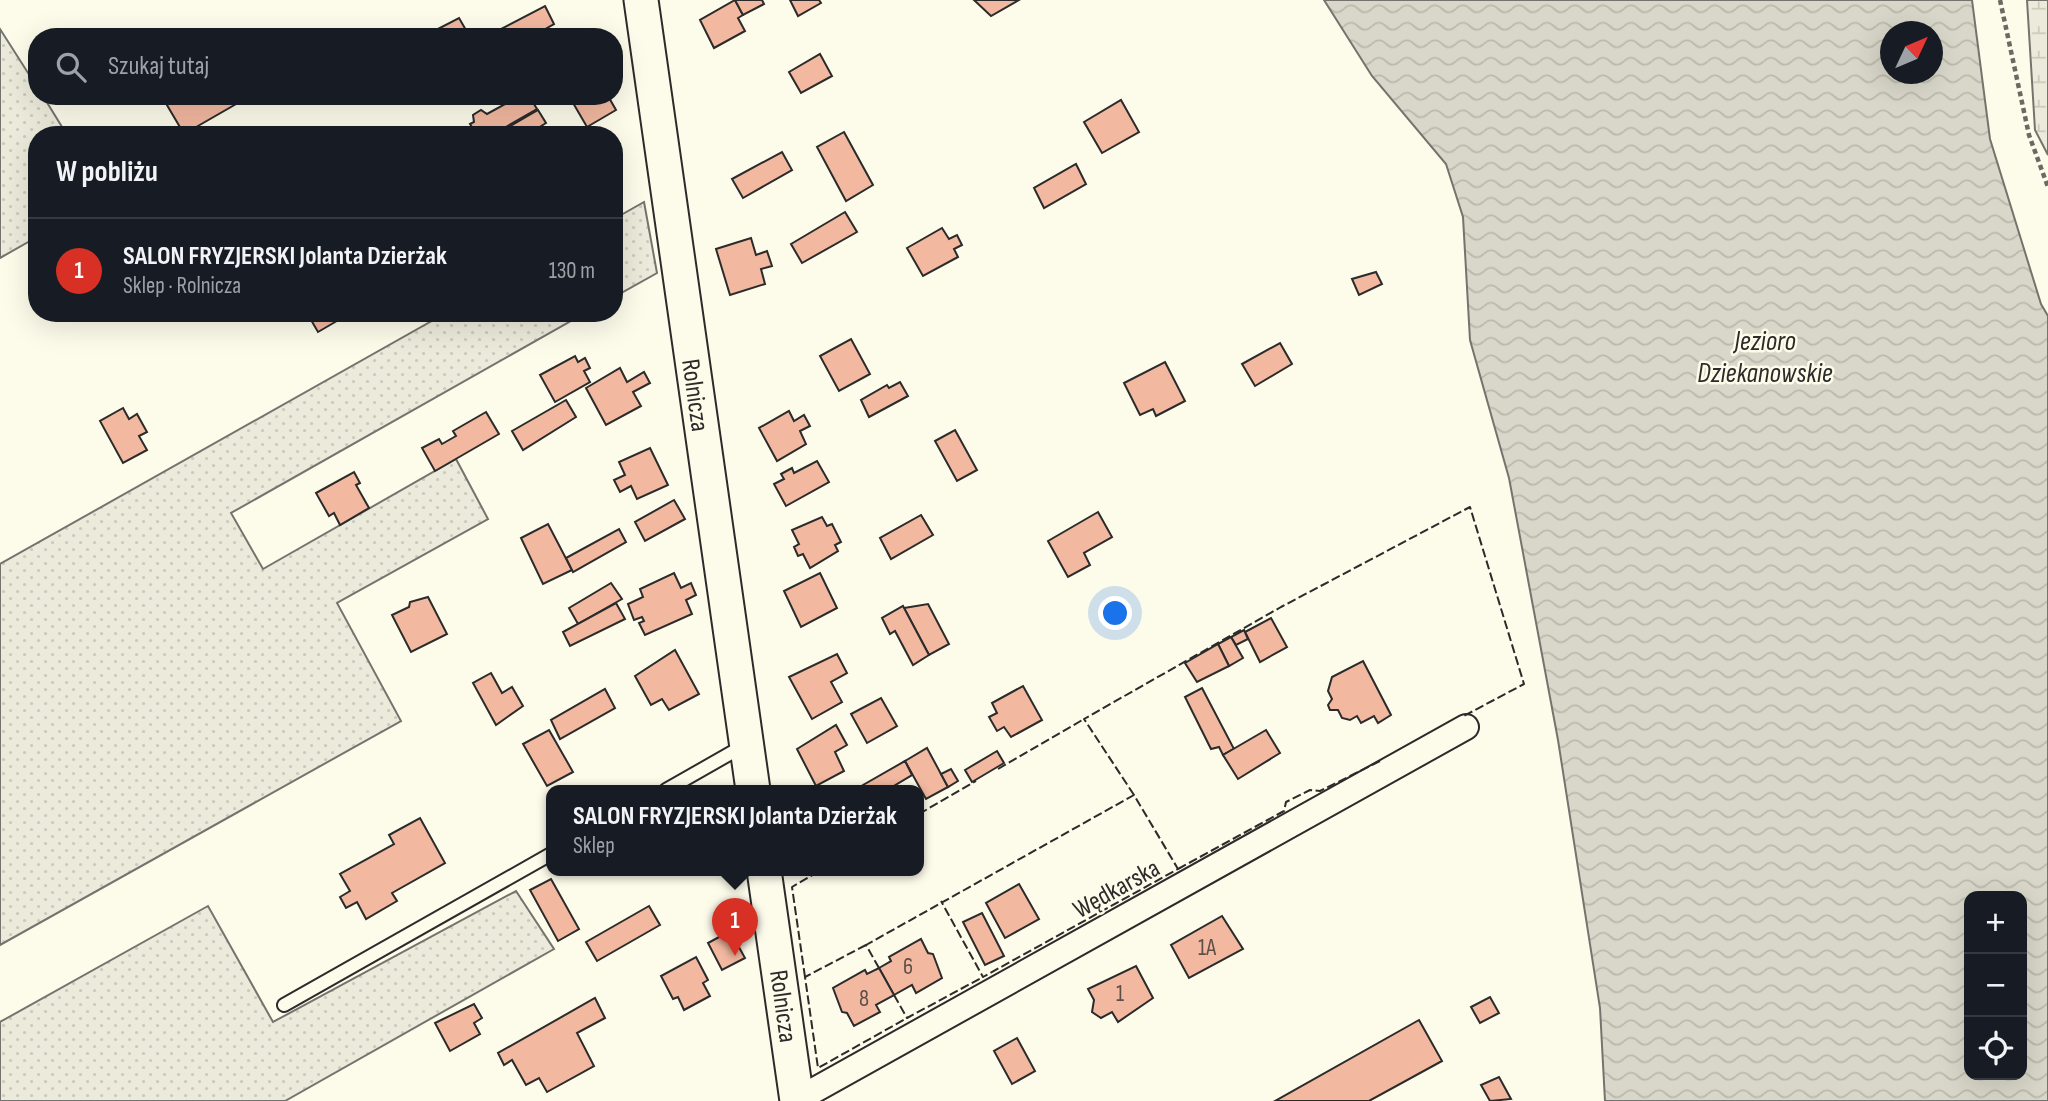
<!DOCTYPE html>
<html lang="pl">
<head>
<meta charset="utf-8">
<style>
	:root { --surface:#171b24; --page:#20242c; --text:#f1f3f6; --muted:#9ea1a6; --line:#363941; --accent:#d93025 }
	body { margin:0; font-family:"Sofia Sans Condensed",sans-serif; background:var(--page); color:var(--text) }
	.controls { position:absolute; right:21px; bottom:21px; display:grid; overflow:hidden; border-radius:14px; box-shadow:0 7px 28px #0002 }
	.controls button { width:63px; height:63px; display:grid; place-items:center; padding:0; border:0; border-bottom:2px solid var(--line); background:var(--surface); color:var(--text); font:35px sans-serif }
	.compass { position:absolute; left:1880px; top:21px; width:63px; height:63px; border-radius:50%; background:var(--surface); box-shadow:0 7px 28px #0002; rotate:46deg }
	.you { position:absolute; left:1116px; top:614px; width:24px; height:24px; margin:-18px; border:5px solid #fff; border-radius:50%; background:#1a73e8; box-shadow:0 0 0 10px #1a73e833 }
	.badge { display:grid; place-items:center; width:46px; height:46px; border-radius:50%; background:var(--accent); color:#fff; font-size:23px; font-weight:700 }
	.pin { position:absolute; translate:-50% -58px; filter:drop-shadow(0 2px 4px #0008) }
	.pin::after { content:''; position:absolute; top:37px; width:24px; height:21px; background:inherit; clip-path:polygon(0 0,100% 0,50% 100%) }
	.popup { position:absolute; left:546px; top:785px; width:378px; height:91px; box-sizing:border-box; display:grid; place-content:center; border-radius:14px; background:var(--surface); filter:drop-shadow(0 2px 5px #0005); font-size:23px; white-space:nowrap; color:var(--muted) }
	.popup b { font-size:26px; color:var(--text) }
	.popup::after { content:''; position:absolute; left:50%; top:100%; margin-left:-14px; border:14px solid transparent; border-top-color:var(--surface) }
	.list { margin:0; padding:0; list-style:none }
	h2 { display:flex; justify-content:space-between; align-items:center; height:91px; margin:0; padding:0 28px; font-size:30px }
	h2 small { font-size:23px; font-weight:400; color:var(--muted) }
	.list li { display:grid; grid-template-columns:46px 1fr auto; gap:21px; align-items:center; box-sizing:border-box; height:105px; padding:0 28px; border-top:2px solid var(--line) }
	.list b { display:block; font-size:26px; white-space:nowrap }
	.list p { margin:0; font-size:23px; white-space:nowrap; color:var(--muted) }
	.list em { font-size:23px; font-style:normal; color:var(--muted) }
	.icon { flex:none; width:38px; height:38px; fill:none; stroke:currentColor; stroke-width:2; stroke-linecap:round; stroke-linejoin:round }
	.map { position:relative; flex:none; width:2048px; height:1101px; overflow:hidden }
	.search { position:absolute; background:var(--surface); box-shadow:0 7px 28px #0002; left:28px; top:28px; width:595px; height:77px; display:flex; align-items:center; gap:18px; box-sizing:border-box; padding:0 24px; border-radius:28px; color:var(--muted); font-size:26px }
	.panel { position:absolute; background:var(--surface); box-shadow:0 7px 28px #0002; left:28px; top:126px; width:595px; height:196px; border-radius:28px }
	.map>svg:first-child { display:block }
</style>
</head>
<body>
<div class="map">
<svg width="2048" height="1101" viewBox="0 0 2048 1101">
	<defs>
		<pattern id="grass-dots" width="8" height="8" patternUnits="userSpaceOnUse" patternTransform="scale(1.75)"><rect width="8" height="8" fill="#ecebdb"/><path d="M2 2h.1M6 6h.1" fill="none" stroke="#cbcabc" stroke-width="1.8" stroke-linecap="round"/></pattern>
		<pattern id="wetland-marsh" width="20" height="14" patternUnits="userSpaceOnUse" patternTransform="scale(1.75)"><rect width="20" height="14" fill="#ecebdb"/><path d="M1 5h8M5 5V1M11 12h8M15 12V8" fill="none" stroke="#cbcabc"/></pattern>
		<pattern id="water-waves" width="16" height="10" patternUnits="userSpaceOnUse" patternTransform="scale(1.75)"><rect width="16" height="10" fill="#d8d7c9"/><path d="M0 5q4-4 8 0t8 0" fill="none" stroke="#bab9ad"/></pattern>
	</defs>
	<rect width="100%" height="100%" fill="#fdfbea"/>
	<g fill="url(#grass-dots)" stroke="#74746e" stroke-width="2">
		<path d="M0 29 37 87V96H43L67 135H37V237L0 258Z"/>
		<path d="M644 202 657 273 614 297V219Z"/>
		<path d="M446 313H585L231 513 263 569 456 459 488 519 337 603 401 721 0 945V564Z"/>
		<path d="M516 891 554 949 285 1101H0V1022L208 906 273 1022Z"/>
	</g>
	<path fill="url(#wetland-marsh)" stroke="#74746e" stroke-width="2" d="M2027 0H2048V155L2035 130Z"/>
	<path fill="url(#water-waves)" stroke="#74746e" stroke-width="2" fill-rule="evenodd" d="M1324 0H1972L1990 139 2041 304 2048 316V1101H1605L1600 1008 1558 740 1509 478 1470 340 1463 217 1446 164 1372 76ZM1890 32H1932V74H1890ZM1969 896H2022V1075H1969Z"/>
	<g fill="#f2b8a0" stroke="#2b2b2b" stroke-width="2">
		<path d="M735 0 743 15 738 18 745 31 714 48 700 20Z"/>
		<path d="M735 0H762L764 4 743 15Z"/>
		<path d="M790 0H819L821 3 798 16Z"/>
		<path d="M974 0H1019L991 16Z"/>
		<path d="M545 6 554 24 531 37H501L499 30Z"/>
		<path d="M459 18 470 37H437L434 31Z"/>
		<path d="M820 54 832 76 801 93 789 72Z"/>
		<path d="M170 96H250L184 134 164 100Z"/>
		<path d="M506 96H529L537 109 492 135H477L470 124 474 122 473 115 481 110 487 114 509 102Z"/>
		<path d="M569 96H608L616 110 587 127Z"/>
		<path d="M1121 100 1139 132 1102 153 1084 122Z"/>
		<path d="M538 110 546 123 527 135H495Z"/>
		<path d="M844 132 873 185 846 201 817 147Z"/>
		<path d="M782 152 792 170 743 198 732 179Z"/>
		<path d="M1076 164 1086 184 1044 208 1034 188Z"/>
		<path d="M845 212 857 232 802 263 791 244Z"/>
		<path d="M942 228 949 239 957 235 962 245 954 249 958 257 923 276 907 248Z"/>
		<path d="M751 238 756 255 767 251 772 266 761 269 765 284 730 295 716 249Z"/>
		<path d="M1376 272 1382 284 1359 295 1352 279Z"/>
		<path d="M307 313H339L342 318 318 332Z"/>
		<path d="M851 339 870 374 839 391 820 356Z"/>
		<path d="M1280 343 1292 364 1255 386 1242 364Z"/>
		<path d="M575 356 578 362 585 358 590 368 584 371 590 382 555 402 540 375Z"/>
		<path d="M1165 362 1185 401 1156 416 1153 409 1140 415 1124 383Z"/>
		<path d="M620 368 627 382 644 372 650 383 633 392 641 406 606 425 586 388Z"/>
		<path d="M900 382 908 396 869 417 861 400 887 385 889 388Z"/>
		<path d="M566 400 576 417 523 450 512 431Z"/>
		<path d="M123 408 129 419 137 414 147 432 139 436 147 450 123 463 100 421Z"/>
		<path d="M789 411 794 421 804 415 810 426 800 431 806 444 777 461 759 428Z"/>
		<path d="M486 412 499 434 435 471 422 448 439 439 442 444 456 436 453 431Z"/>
		<path d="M955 430 977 470 957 481 935 441Z"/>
		<path d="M650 448 668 485 637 499 631 486 620 492 614 480 625 475 619 462Z"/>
		<path d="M817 461 829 482 786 506 774 484 784 479 781 474 792 468 794 473Z"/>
		<path d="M354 472 360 483 356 485 369 508 340 525 334 513 329 516 316 493Z"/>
		<path d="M674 500 685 519 645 541 635 522Z"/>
		<path d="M1098 512 1112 537 1084 553 1090 565 1068 577 1048 541Z"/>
		<path d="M921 515 933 535 891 559 880 538Z"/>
		<path d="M822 517 827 526 832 524 841 542 835 545 838 551 810 568 803 554 798 556 794 547 799 544 792 530Z"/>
		<path d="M548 524 572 570 543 584 521 538Z"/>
		<path d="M619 529 626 542 573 572 566 558Z"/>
		<path d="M674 573 681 588 691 583 696 595 686 600 692 614 645 635 639 623 644 621 642 617 634 620 628 604 643 597 640 589Z"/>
		<path d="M820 573 837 608 801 627 784 591Z"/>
		<path d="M611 583 622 599 578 624 569 608Z"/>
		<path d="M428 597 447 634 411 652 392 615 409 607 410 602Z"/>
		<path d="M616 603 625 619 570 646 563 632Z"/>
		<path d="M928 604 949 644 929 655 904 608Z"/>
		<path d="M903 606 929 655 913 665 895 631 890 634 882 618Z"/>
		<path d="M1271 618 1287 647 1260 662 1245 632Z"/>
		<path d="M1244 630 1248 639 1236 645 1231 637Z"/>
		<path d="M1231 637 1243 658 1229 666 1218 644Z"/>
		<path d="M1218 644 1229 666 1197 682 1185 663Z"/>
		<path d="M675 650 699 694 669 710 662 699 651 705 635 676Z"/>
		<path d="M837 654 847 673 831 682 842 702 812 719 789 677Z"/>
		<path d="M1363 661 1391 715 1378 723 1374 716 1361 723 1357 716 1350 720 1342 718 1338 710H1330L1328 705 1332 699 1328 691 1332 677Z"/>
		<path d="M491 673 502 693 512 687 523 706 496 725 473 683Z"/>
		<path d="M1023 686 1042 720 1011 737 1004 727 997 731 989 717 997 713 992 703Z"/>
		<path d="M1202 688 1234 749 1223 755 1219 747 1211 749 1185 697Z"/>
		<path d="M605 689 615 708 560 739 551 720Z"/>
		<path d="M881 698 897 726 867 743 851 714Z"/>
		<path d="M836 725 847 745 835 752 844 771 816 786 797 749Z"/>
		<path d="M549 730 573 772 547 786 523 744Z"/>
		<path d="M1266 730 1280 753 1238 779 1223 755Z"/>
		<path d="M927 748 948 787 926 799 905 761Z"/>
		<path d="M997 751 1004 763 972 782 965 770Z"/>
		<path d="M905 761 912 775 887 790H866L863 785Z"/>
		<path d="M951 769 958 781 948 787 941 774Z"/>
		<path d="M420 818 445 863 392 893 397 901 366 919 357 902 346 908 340 897 350 891 340 874 394 844 389 835Z"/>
		<path d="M551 879 579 929 558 941 530 890Z"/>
		<path d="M1019 884 1039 919 1005 938 986 903Z"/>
		<path d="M649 906 660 925 597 961 586 942Z"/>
		<path d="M982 913 1004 956 985 965 963 922Z"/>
		<path d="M1222 916 1243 949 1189 978 1171 945Z"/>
		<path d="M730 931 745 958 722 970 708 943Z"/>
		<path d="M921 939 928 953 933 954 942 978 916 993 912 985 894 995 879 968 891 961 889 957Z"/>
		<path d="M696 957 708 980 703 983 710 996 684 1010 678 997 673 999 661 976Z"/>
		<path d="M1136 966 1153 998 1118 1022 1112 1012 1101 1018 1092 1012 1094 1000 1088 989Z"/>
		<path d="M879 968 894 995 876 1005 880 1012 854 1026 847 1013 842 1012 833 988 865 970 867 974Z"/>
		<path d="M1490 997 1499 1013 1480 1023 1471 1007Z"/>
		<path d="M595 998 605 1018 577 1033 594 1066 547 1092 539 1078 526 1085 512 1060 504 1065 498 1053Z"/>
		<path d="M474 1004 482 1018 474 1023 480 1034 450 1051 435 1023Z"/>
		<path d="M1419 1020 1442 1061 1369 1101H1275Z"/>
		<path d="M1017 1038 1035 1071 1012 1084 994 1051Z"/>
		<path d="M1499 1077 1511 1099 1490 1101 1481 1085Z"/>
	</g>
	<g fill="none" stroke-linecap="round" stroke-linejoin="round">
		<defs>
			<g id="lane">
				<path d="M666 790 745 745"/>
				<path d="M284 1005 551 854"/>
			</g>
			<path id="street" d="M795 1101 1466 727"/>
			<g id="secondary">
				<path d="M641 0 753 790"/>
				<path d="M764 870 797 1101"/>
			</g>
		</defs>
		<use href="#lane" stroke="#2b2b2b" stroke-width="16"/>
		<use href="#street" stroke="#2b2b2b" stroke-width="28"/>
		<use href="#secondary" stroke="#2b2b2b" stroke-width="37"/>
		<path stroke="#6a6964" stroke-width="4.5" stroke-dasharray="5 3.5" stroke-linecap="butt" d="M2000 0 2029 135 2048 187"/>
		<use href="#lane" stroke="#fdfbea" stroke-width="12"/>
		<use href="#street" stroke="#fdfbea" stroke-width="24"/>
		<use href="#secondary" stroke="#fdfbea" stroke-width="33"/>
		<g stroke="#2b2b2b" stroke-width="2" stroke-dasharray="9 3.5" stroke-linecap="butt">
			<path d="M998 769 1084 719"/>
			<path d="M1134 795 1084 719 1281 607 1470 507 1524 684 1462 717"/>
			<path d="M919 814 976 781"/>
			<path d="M1178 869 1284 811 1286 802 1310 790 1320 791 1382 760"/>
			<path d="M866 945 805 977 818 1068 907 1018"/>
			<path d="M879 968 866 945 1134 795 1178 869 983 977 941 901"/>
			<path d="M805 977 792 887 821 870"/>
			<path d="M894 995 907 1018 983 977"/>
		</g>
	</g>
	<g text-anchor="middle" stroke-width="5" stroke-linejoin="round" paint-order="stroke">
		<g font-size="23" fill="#5d4e48">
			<text x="1207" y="955">1A</text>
			<text x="908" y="974">6</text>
			<text x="1120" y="1001">1</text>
			<text x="864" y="1006">8</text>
		</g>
		<g font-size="26" fill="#2b2b2b" stroke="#fdfbea">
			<text transform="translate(696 395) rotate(82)" y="9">Rolnicza</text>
			<text transform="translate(1116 888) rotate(-29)" y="9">Wędkarska</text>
			<text transform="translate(784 1006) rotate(82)" y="9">Rolnicza</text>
		</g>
		<g font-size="28" font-style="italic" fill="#2b2b2b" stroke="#fdfbea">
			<text x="1765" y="350">Jezioro<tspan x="1765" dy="32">Dziekanowskie</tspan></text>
		</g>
	</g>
</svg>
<div class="controls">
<button>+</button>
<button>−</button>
<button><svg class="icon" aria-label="locate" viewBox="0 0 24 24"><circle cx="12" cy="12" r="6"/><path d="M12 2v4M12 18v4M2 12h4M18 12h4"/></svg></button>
</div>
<svg class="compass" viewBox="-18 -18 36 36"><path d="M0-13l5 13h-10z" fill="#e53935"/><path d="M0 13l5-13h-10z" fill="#9ea1a6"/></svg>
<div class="you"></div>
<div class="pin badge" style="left:735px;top:956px">1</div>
<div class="popup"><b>SALON FRYZJERSKI Jolanta Dzierżak</b>Sklep</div>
<div class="search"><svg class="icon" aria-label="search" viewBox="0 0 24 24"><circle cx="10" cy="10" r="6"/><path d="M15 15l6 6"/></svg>Szukaj tutaj</div>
<section class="panel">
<h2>W pobliżu<small></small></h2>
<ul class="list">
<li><span class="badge">1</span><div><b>SALON FRYZJERSKI Jolanta Dzierżak</b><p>Sklep · Rolnicza</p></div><em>130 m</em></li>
</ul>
</section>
</div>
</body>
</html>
